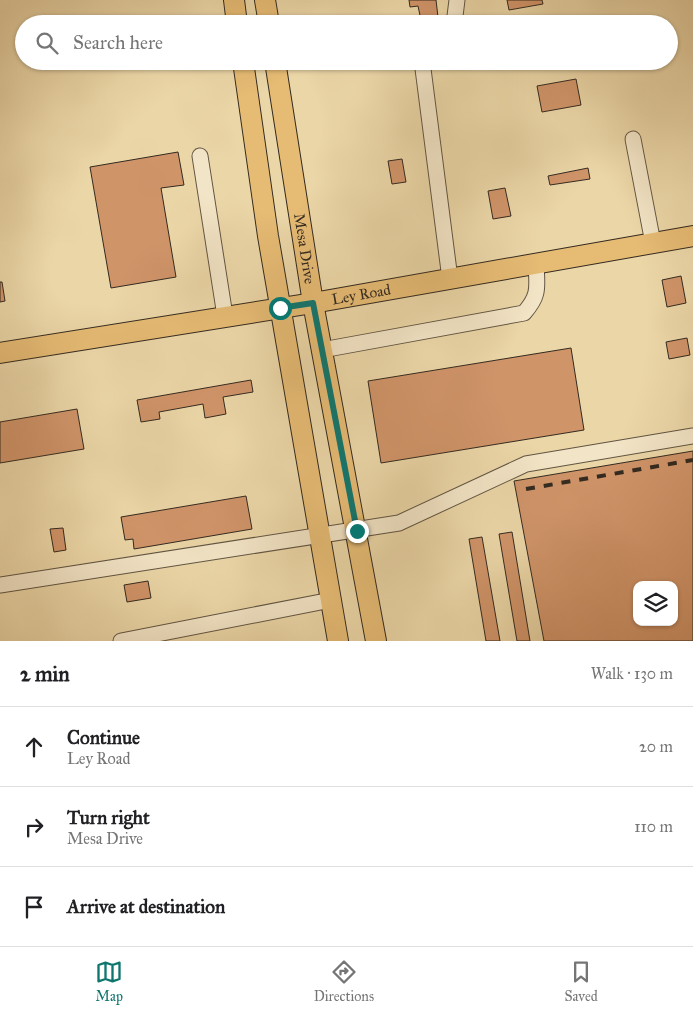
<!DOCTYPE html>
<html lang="en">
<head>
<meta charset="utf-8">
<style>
	:root { --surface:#fff; --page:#f6f6f6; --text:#202124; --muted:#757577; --line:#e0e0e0; --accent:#0f766e }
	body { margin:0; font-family:"IM FELL Great Primer",serif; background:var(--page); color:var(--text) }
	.controls { position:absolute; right:15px; bottom:15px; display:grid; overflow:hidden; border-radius:10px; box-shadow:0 1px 4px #0004 }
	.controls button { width:45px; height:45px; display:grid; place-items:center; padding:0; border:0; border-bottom:1px solid var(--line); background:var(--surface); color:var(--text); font:25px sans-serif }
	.stop { position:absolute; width:15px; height:15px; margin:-11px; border:4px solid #0f766e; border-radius:50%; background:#fff }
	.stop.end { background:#0f766e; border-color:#fff; box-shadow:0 1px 5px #0008 }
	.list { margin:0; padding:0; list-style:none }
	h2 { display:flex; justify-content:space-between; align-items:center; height:65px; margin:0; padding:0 20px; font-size:21px }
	h2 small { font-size:16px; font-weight:400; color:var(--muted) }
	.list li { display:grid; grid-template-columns:32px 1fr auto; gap:15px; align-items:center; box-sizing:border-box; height:80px; padding:0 20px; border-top:1px solid var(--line) }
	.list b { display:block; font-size:19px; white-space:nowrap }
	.list p { margin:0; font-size:16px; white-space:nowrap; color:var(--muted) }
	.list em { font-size:16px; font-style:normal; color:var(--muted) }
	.icon { flex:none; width:28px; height:28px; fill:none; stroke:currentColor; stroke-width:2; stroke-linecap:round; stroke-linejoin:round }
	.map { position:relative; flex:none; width:693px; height:641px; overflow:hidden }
	.search { position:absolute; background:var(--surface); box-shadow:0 1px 4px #0004; left:15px; right:15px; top:15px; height:55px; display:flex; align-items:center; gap:12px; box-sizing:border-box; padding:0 18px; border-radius:28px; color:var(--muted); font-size:19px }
	.sheet { height:305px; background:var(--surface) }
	nav { display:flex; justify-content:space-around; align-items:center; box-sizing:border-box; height:70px; border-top:1px solid var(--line); background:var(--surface); font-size:14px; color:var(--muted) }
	nav a { display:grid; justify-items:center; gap:2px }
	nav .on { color:var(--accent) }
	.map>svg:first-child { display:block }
</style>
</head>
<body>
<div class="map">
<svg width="693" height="641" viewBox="0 0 693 641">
	<rect width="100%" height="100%" fill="#ebd6a7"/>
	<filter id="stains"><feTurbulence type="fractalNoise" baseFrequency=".004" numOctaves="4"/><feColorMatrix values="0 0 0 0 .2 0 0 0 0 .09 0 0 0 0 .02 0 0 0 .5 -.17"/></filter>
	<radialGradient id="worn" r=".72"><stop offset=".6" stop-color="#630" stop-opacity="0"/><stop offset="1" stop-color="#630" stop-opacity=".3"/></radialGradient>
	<g fill="#d09469" stroke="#332a20" fill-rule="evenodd">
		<path d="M409 0H436L438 17 421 20 418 6 410 7Z"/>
		<path d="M507 0H542L543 4 509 10Z"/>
		<path d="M114 17 115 24H95L94 20Z"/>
		<path d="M576 79 581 105 542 112 537 86Z"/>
		<path d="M178 152 184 185 161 188 176 277 111 288 90 167Z"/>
		<path d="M402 159 406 182 392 184 388 161Z"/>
		<path d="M588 168 590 179 550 185 548 176Z"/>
		<path d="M505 188 511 216 493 219 488 191Z"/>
		<path d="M681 276 686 303 667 307 662 280Z"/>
		<path d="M0 282H2L5 301 0 302Z"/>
		<path d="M687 338 690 355 669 359 666 342Z"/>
		<path d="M571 348 584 430 381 463 368 381Z"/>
		<path d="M251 380 253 392 223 397 226 414 205 418 203 404 159 412 160 419 141 422 137 400Z"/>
		<path d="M77 409 84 449 0 463V422Z"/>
		<path d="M693 451V641H544L514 481ZM637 585H674V622H637Z"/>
		<path d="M246 496 252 529 134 549 133 539 125 540 121 517Z"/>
		<path d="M63 528 66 550 54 552 50 529Z"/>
		<path d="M512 532 530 641H517L499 534Z"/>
		<path d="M482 537 500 641H486L469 539Z"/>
		<path d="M148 581 151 598 127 602 124 585Z"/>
	</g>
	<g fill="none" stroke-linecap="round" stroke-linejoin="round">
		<defs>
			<g id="minor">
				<path d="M454 24 457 0"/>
				<path d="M422 61 450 279"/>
				<path d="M633 139 653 243"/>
				<path d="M200 156 225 316"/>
				<path d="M322 350 524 313C540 295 537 287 536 264"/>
				<path d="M0 585 399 523 526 464 693 436"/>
				<path d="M121 641 331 600"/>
			</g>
			<g id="major">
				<path d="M234 0 237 24"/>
				<path d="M265 0 269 24"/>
				<path d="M243 61 268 236 338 641"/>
				<path id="s1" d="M275 61 313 303 376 641"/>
				<path id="s2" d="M0 353 313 303 693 236"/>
			</g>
		</defs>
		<use href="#minor" stroke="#615542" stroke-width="17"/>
		<use href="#major" stroke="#332a20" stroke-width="22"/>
		<use href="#minor" stroke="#f2e4c6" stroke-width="15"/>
		<use href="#major" stroke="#e6bb74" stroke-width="20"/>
		<path stroke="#332a20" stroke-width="4" stroke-dasharray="9 9" stroke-linecap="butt" d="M526 489 693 460"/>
	</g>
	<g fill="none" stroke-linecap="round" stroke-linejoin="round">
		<path stroke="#0f766e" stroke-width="6" d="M280 308 313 303 357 531"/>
	</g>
	<g text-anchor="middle" stroke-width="4" stroke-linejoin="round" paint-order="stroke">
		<g font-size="15" fill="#332a20" stroke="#f2e4c6">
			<text dy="5" stroke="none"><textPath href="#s1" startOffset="190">Mesa Drive</textPath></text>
			<text dy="5" stroke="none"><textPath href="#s2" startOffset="366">Ley Road</textPath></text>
		</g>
	</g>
	<rect width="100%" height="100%" filter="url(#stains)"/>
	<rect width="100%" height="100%" fill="url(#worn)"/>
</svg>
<div class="controls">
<button><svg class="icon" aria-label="layers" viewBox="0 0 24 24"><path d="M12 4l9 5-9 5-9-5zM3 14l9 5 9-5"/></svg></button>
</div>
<div class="stop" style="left:280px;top:308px"></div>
<div class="stop end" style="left:357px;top:531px"></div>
<div class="search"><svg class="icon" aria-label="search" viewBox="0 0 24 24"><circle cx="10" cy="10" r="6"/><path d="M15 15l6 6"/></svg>Search here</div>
</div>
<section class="sheet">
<h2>2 min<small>Walk · 130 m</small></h2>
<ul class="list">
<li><svg class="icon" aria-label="ahead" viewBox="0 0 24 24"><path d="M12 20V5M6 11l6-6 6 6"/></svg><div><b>Continue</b><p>Ley Road</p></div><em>20 m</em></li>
<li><svg class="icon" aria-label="right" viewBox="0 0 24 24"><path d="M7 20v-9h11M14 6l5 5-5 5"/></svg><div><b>Turn right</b><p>Mesa Drive</p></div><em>110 m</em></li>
<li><svg class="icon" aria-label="arrive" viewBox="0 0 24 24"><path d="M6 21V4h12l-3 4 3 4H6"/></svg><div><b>Arrive at destination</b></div></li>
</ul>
</section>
<nav>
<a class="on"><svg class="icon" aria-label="map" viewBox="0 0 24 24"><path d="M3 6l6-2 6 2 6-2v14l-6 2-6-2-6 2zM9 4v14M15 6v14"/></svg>Map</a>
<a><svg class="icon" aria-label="directions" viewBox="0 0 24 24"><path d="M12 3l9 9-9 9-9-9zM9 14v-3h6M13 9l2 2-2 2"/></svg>Directions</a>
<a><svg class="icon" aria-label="saved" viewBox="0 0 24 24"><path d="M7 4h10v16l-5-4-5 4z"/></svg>Saved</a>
</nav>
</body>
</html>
